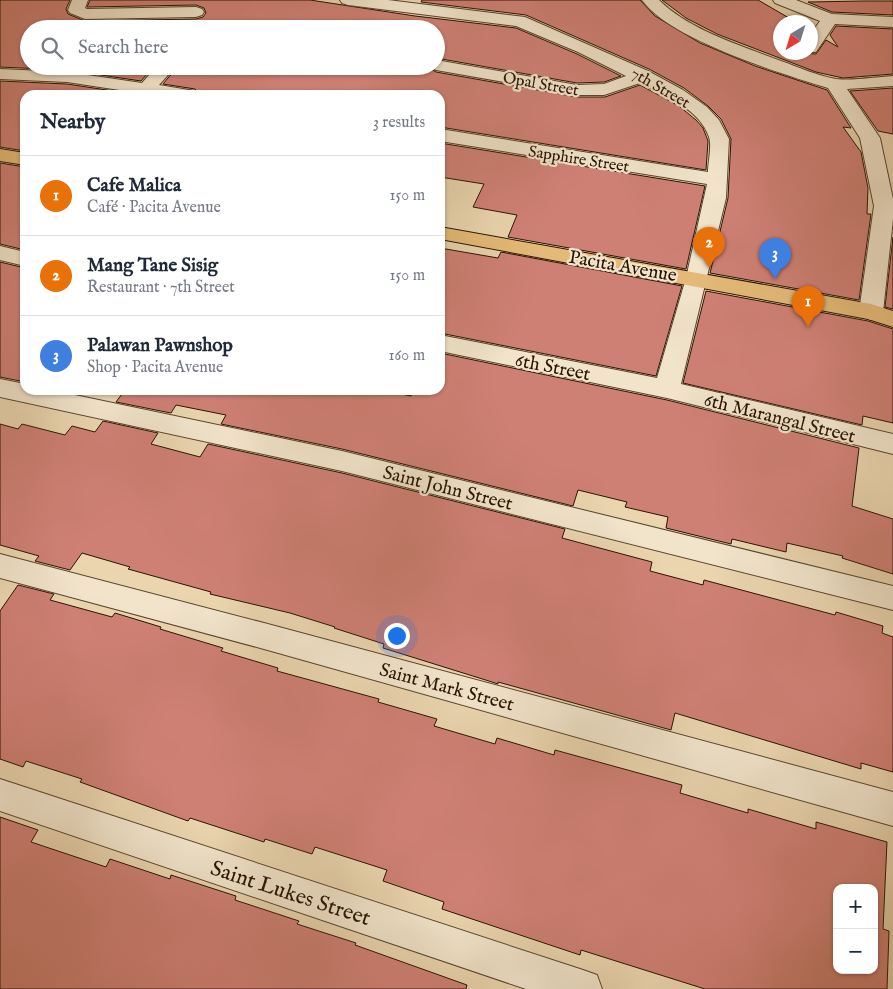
<!DOCTYPE html>
<html lang="en">
<head>
<meta charset="utf-8">
<style>
	:root { --surface:#fff; --page:#f2f2f3; --text:#1f2937; --muted:#747a83; --line:#e0e1e3; --accent:#2563eb }
	body { margin:0; font-family:"IM FELL English",serif; background:var(--page); color:var(--text) }
	.controls { position:absolute; right:15px; bottom:15px; display:grid; overflow:hidden; border-radius:10px; box-shadow:0 1px 4px #0004 }
	.controls button { width:45px; height:45px; display:grid; place-items:center; padding:0; border:0; border-bottom:1px solid var(--line); background:var(--surface); color:var(--text); font:25px sans-serif }
	.compass { position:absolute; left:773px; top:15px; width:45px; height:45px; border-radius:50%; background:var(--surface); box-shadow:0 1px 4px #0004; rotate:218deg }
	.you { position:absolute; left:396px; top:635px; width:18px; height:18px; margin:-12px; border:4px solid #fff; border-radius:50%; background:#1a73e8; box-shadow:0 0 0 8px #1a73e833 }
	.badge { display:grid; place-items:center; width:32px; height:32px; border-radius:50%; background:var(--accent); color:#fff; font-size:16px; font-weight:700 }
	.pin { position:absolute; translate:-50% -41px; filter:drop-shadow(0 1px 2px #0008) }
	.pin::after { content:''; position:absolute; top:26px; width:18px; height:15px; background:inherit; clip-path:polygon(0 0,100% 0,50% 100%) }
	.list { margin:0; padding:0; list-style:none }
	h2 { display:flex; justify-content:space-between; align-items:center; height:65px; margin:0; padding:0 20px; font-size:21px }
	h2 small { font-size:16px; font-weight:400; color:var(--muted) }
	.list li { display:grid; grid-template-columns:32px 1fr auto; gap:15px; align-items:center; box-sizing:border-box; height:80px; padding:0 20px; border-top:1px solid var(--line) }
	.list b { display:block; font-size:19px; white-space:nowrap }
	.list p { margin:0; font-size:16px; white-space:nowrap; color:var(--muted) }
	.list em { font-size:16px; font-style:normal; color:var(--muted) }
	.icon { flex:none; width:28px; height:28px; fill:none; stroke:currentColor; stroke-width:2; stroke-linecap:round; stroke-linejoin:round }
	.map { position:relative; flex:none; width:893px; height:989px; overflow:hidden }
	.search { position:absolute; background:var(--surface); box-shadow:0 1px 4px #0004; left:20px; top:20px; width:425px; height:55px; display:flex; align-items:center; gap:12px; box-sizing:border-box; padding:0 18px; border-radius:28px; color:var(--muted); font-size:19px }
	.panel { position:absolute; background:var(--surface); box-shadow:0 1px 4px #0004; left:20px; top:90px; width:425px; height:305px; border-radius:15px }
	.map>svg:first-child { display:block }
</style>
</head>
<body>
<div class="map">
<svg width="893" height="989" viewBox="0 0 893 989">
	<rect width="100%" height="100%" fill="#ead5af"/>
	<filter id="stains"><feTurbulence type="fractalNoise" baseFrequency=".004" numOctaves="4"/><feColorMatrix values="0 0 0 0 .2 0 0 0 0 .09 0 0 0 0 .02 0 0 0 .5 -.17"/></filter>
	<radialGradient id="worn" r=".72"><stop offset=".6" stop-color="#630" stop-opacity="0"/><stop offset="1" stop-color="#630" stop-opacity=".3"/></radialGradient>
	<g fill="#cf8075" stroke="#291303" fill-rule="evenodd">
		<path d="M0 0H70L66 9 68 14 85 21 196 19 203 17 206 13 204 8 196 5 87 7 90 0H310L415 16 516 28 577 54 621 76 604 82 577 83 436 58V29H29V66H154L141 81 67 70 0 67Z"/>
		<path d="M422 0H640L655 16 700 43 755 66 827 90 851 128 843 127 861 152 868 188 867 214H871L859 300 710 273 728 198 731 139 721 119 708 106 684 88 649 69 526 15 421 2Z"/>
		<path d="M662 0H758L796 22H780V52L816 54 826 40 838 47 830 35 836 26 893 29V74L843 78 816 72 717 34 686 18Z"/>
		<path d="M865 1H893V15L832 12 808 2Z"/>
		<path d="M178 66H426L436 72 577 97H605L640 85 679 106 696 120 703 128 708 141 706 170 440 127V95H200L195 89 163 84Z"/>
		<path d="M0 81 67 84 140 95H25V151L0 147Z"/>
		<path d="M893 88V134L878 131 850 91Z"/>
		<path d="M440 143 705 186 686 269 508 237 517 215 473 207 484 184 440 177Z"/>
		<path d="M0 163 25 167V250L0 244Z"/>
		<path d="M893 237V309L885 307Z"/>
		<path d="M440 248 498 258 501 252 682 286 656 376 440 333Z"/>
		<path d="M0 262 25 268V382L0 377Z"/>
		<path d="M706 291 868 321 893 329V423L863 416 862 425 683 383Z"/>
		<path d="M440 353 667 400 859 448 852 506 893 519V574L842 558 843 556 787 543 786 552 732 539 731 544 666 528 668 517 625 507 627 502 578 490 573 506 342 449 221 424 226 415 176 405 171 413 116 402 125 390H382L411 396 414 390H440Z"/>
		<path d="M103 421 158 433 151 444 200 457 208 444 342 473 565 529 562 538 652 562 650 571 703 585 704 580 835 615 836 612 883 626 882 633 893 637V772L861 763V769L675 713 671 730 498 682V684L492 682 383 648 384 644 334 628 335 627 290 613 210 594 211 592 128 569 130 567 82 553 70 570 35 561 39 556 0 545V424L18 429 22 424 65 435 72 426 95 432Z"/>
		<path d="M18 585 54 594 50 600 112 617 115 613 161 627 160 629 223 648 221 651 278 668 277 671 379 699 378 702 437 719 434 726 495 744 497 738 554 755 555 750 682 785 680 793 748 813V809L816 829V822L887 842 883 929 889 931 887 989H705L581 950 580 955 442 909 444 902 383 881 387 870 315 847 312 854 265 839 264 842 190 818 188 821 80 782 82 779 26 761 23 767 0 759V611ZM837 888H874V970H837Z"/>
		<path d="M0 817 38 830 31 842 106 867 110 859 170 879 171 875 236 896 235 900 299 921 297 924 356 943 355 945 467 985 466 989H0Z"/>
	</g>
	<g fill="none" stroke-linecap="round" stroke-linejoin="round">
		<defs>
			<g id="minor">
				<path d="M72 0H88L85 8 87 9 196 7 202 9 204 12 202 15 196 17 85 19 70 13 68 10Z"/>
				<path d="M340 0H388L525 17 648 71 683 90 707 107 719 120 729 139 726 198 681 384 893 434V454L667 398 440 351V335L657 378 686 278 707 184 440 141V129L708 172C708 162 712 147 709 137 700 109 664 95 640 83L604 95H577L436 70 428 66H436V60L577 85 604 84 626 76 578 52 516 26 348 5 342 3Z"/>
				<path d="M642 0H659C689 30 742 46 781 61 798 67 818 76 836 79 854 81 875 77 893 76V86L847 89 880 138 893 199V219L883 312 879 317 871 320 863 317 859 312 874 206 860 138 828 88C782 74 669 39 642 0Z"/>
				<path d="M773 0H796L832 14 893 17V27L835 24 816 52H807H810V35L820 21 775 3Z"/>
				<path d="M157 66H176L159 85 195 91 198 95H152L67 82 0 79V69L67 72 142 83Z"/>
				<path d="M0 246 25 252V266L0 260Z"/>
				<path d="M0 379 25 384V390H51L342 451 893 586V610L342 471 0 397Z"/>
				<path d="M0 554 264 623 893 792V826L264 649 0 578Z"/>
				<path d="M0 779 583 970 597 975 602 989H526L0 811Z"/>
			</g>
			<g id="major">
				<path d="M0 149 25 153V165L0 161Z"/>
				<path d="M440 227 871 304 893 311V327L868 319 440 239Z"/>
			</g>
		</defs>
		<use href="#minor" stroke="#59442e" stroke-width="2"/>
		<use href="#major" stroke="#291303" stroke-width="2"/>
		<use href="#minor" fill="#f1e4cb" fill-rule="evenodd"/>
		<use href="#major" fill="#e5ba78" fill-rule="evenodd"/>
	</g>
	<g text-anchor="middle" stroke-width="4.5" stroke-linejoin="round" paint-order="stroke">
		<g font-size="16" fill="#291303" stroke="#f1e4cb">
			<text transform="translate(541 83) rotate(10)" y="6">Opal Street</text>
			<text transform="translate(661 87) rotate(30)" y="6">7th Street</text>
			<text transform="translate(579 158) rotate(9)" y="6">Sapphire Street</text>
		</g>
		<g font-size="19" fill="#291303" stroke="#f1e4cb">
			<text transform="translate(623 265) rotate(10)" y="7">Pacita Avenue</text>
			<text transform="translate(553 366) rotate(11)" y="7">6th Street</text>
			<text transform="translate(780 417) rotate(14)" y="7">6th Marangal Street</text>
			<text transform="translate(448 487) rotate(14)" y="7">Saint John Street</text>
			<text transform="translate(447 686) rotate(15)" y="7">Saint Mark Street</text>
		</g>
		<g font-size="22" fill="#291303" stroke="#f1e4cb">
			<text transform="translate(291 892) rotate(18)" y="8">Saint Lukes Street</text>
		</g>
	</g>
	<rect width="100%" height="100%" filter="url(#stains)"/>
	<rect width="100%" height="100%" fill="url(#worn)"/>
</svg>
<div class="controls">
<button>+</button>
<button>−</button>
</div>
<svg class="compass" viewBox="-18 -18 36 36"><path d="M0-13l5 13h-10z" fill="#e53935"/><path d="M0 13l5-13h-10z" fill="#747a83"/></svg>
<div class="you"></div>
<div class="pin badge" style="left:808px;top:327px;background:#e8710a">1</div>
<div class="pin badge" style="left:709px;top:268px;background:#e8710a">2</div>
<div class="pin badge" style="left:775px;top:279px;background:#3f7fe0">3</div>
<div class="search"><svg class="icon" aria-label="search" viewBox="0 0 24 24"><circle cx="10" cy="10" r="6"/><path d="M15 15l6 6"/></svg>Search here</div>
<section class="panel">
<h2>Nearby<small>3 results</small></h2>
<ul class="list">
<li><span class="badge" style="background:#e8710a">1</span><div><b>Cafe Malica</b><p>Café · Pacita Avenue</p></div><em>150 m</em></li>
<li><span class="badge" style="background:#e8710a">2</span><div><b>Mang Tane Sisig</b><p>Restaurant · 7th Street</p></div><em>150 m</em></li>
<li><span class="badge" style="background:#3f7fe0">3</span><div><b>Palawan Pawnshop</b><p>Shop · Pacita Avenue</p></div><em>160 m</em></li>
</ul>
</section>
</div>
</body>
</html>
